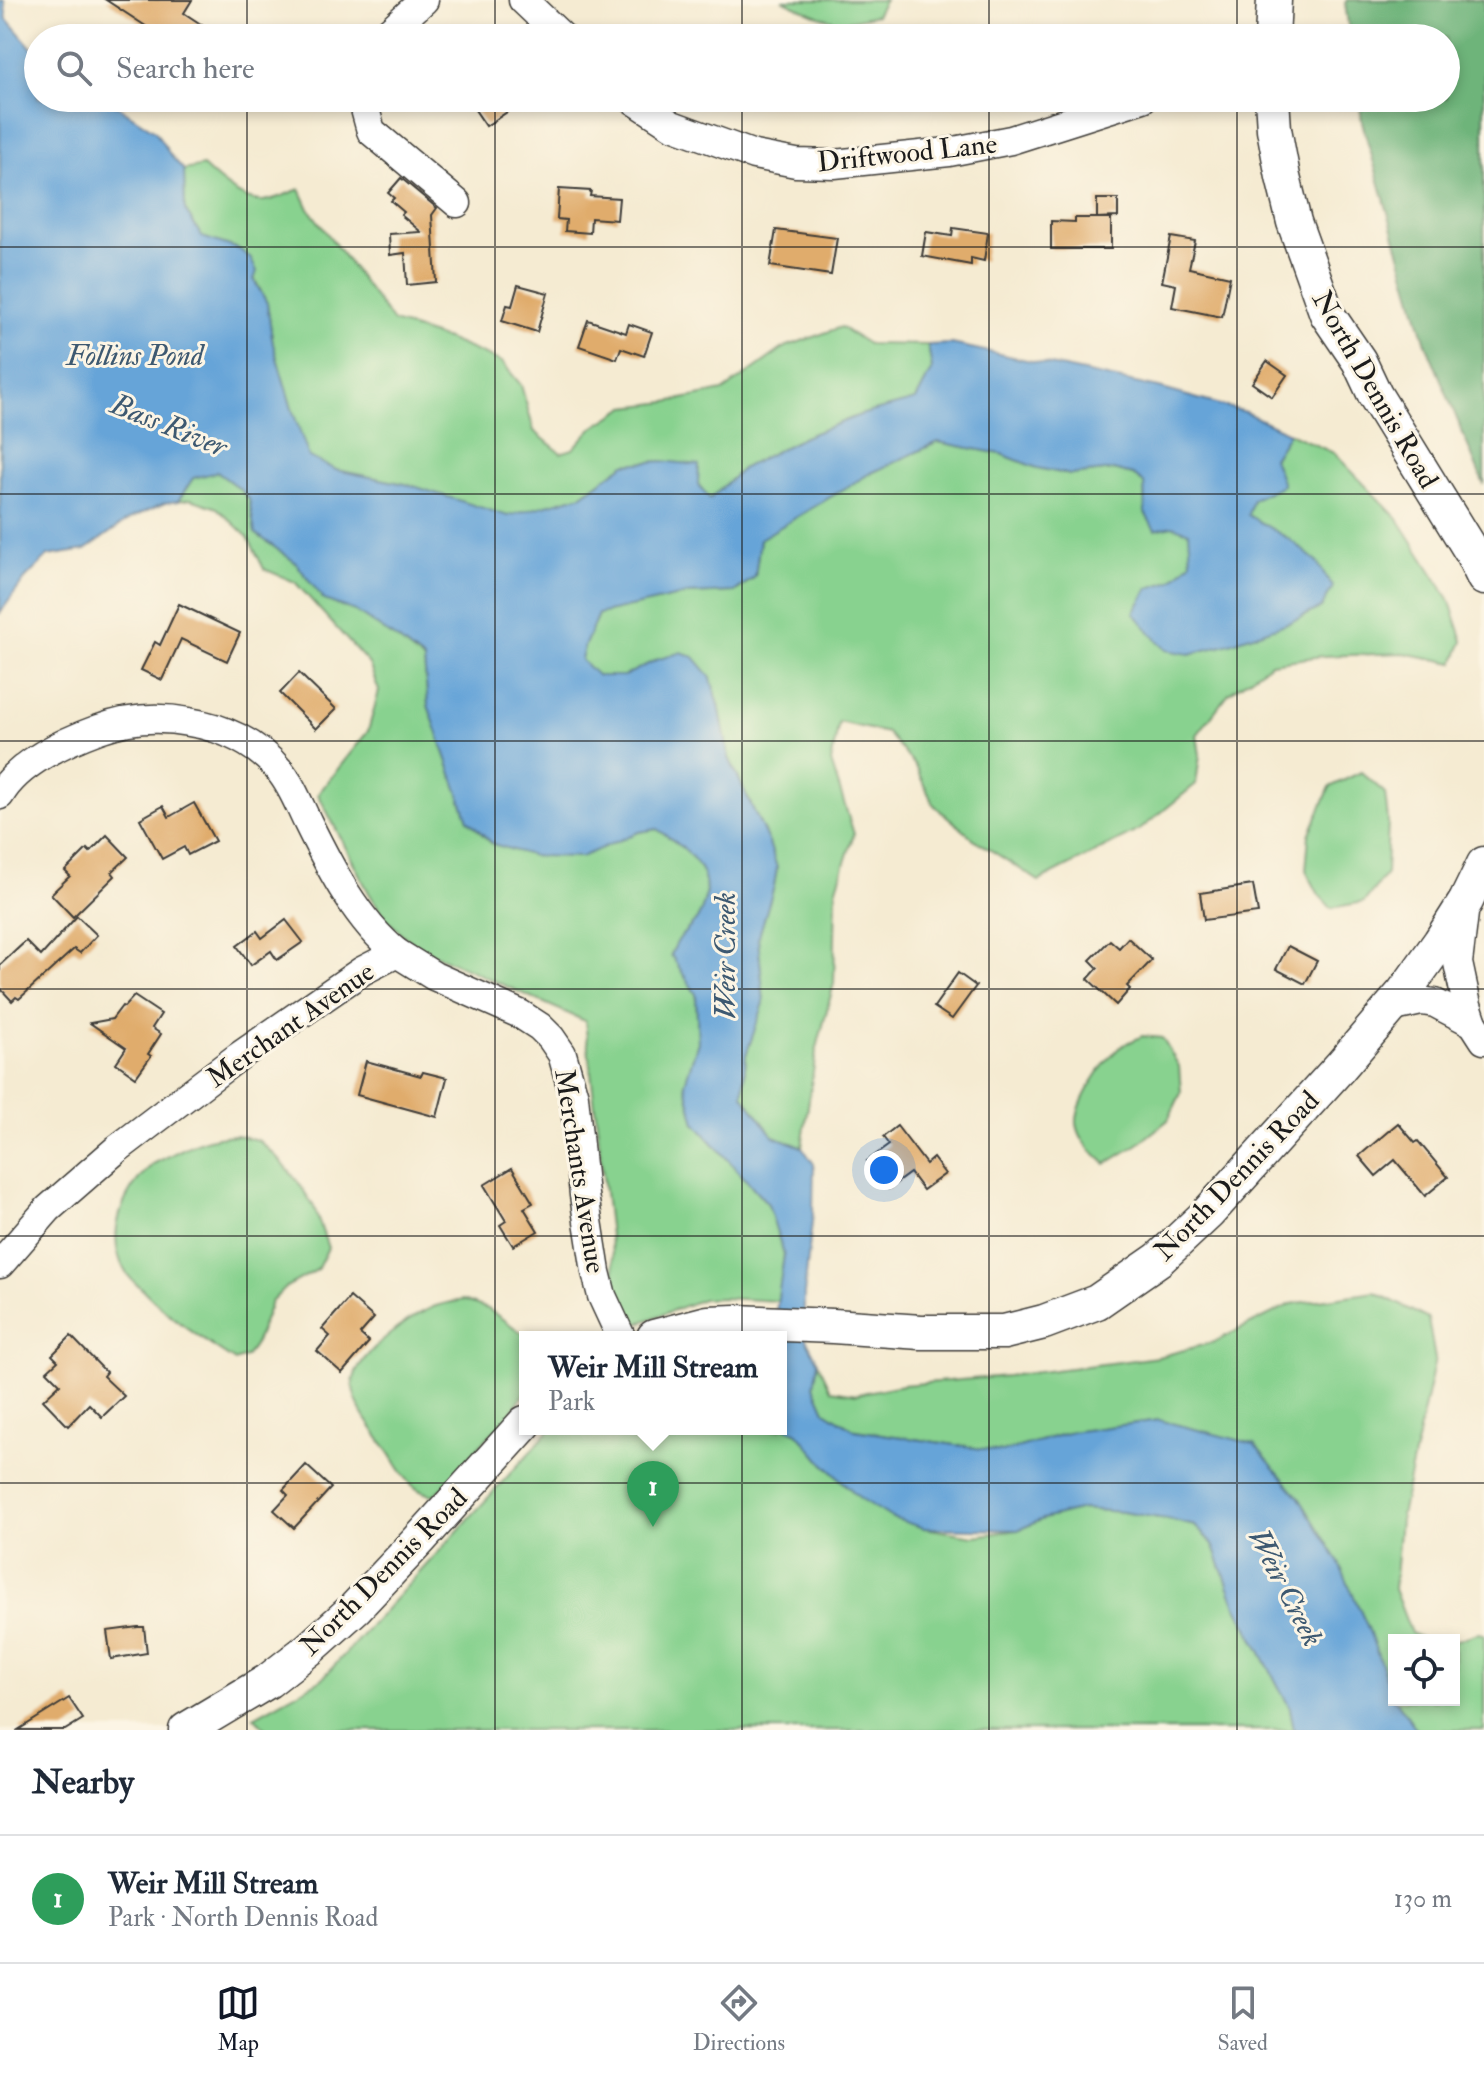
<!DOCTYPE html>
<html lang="en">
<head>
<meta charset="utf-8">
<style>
	:root { --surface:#fff; --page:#f6f6f7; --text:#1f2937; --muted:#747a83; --line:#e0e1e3; --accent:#111827 }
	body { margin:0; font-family:"IM FELL Double Pica",serif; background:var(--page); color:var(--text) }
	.controls { position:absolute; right:24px; bottom:24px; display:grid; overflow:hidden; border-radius:0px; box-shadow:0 4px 12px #0003 }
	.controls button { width:72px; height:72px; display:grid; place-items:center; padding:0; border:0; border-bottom:2px solid var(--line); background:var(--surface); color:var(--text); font:40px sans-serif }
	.you { position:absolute; left:884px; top:1170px; width:28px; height:28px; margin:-20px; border:6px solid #fff; border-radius:50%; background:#1a73e8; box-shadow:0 0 0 12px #1a73e833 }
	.badge { display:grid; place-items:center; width:52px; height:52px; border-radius:50%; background:var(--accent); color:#fff; font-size:26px; font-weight:700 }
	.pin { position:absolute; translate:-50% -66px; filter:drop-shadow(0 2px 4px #0008) }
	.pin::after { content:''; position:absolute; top:42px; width:28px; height:24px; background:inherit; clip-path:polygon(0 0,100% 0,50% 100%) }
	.popup { position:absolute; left:519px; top:1331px; width:268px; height:104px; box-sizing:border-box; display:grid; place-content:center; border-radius:0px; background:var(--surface); filter:drop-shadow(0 2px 6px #0005); font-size:26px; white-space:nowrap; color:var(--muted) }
	.popup b { font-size:30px; color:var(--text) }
	.popup::after { content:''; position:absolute; left:50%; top:100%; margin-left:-16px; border:16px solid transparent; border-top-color:var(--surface) }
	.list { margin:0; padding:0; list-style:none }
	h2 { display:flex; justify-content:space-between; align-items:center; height:104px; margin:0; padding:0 32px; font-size:34px }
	h2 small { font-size:26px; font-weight:400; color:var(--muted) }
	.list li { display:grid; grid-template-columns:52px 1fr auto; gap:24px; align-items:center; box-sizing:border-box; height:128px; padding:0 32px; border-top:2px solid var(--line) }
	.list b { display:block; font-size:30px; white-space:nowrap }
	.list p { margin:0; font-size:26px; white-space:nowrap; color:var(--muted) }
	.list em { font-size:26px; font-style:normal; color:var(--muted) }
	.icon { flex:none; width:44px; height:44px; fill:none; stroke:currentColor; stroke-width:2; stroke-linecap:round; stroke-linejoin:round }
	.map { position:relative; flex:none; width:1484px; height:1730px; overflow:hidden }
	.search { position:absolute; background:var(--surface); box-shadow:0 4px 12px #0003; left:24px; right:24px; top:24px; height:88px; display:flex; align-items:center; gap:20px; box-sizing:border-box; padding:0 28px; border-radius:44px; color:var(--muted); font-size:30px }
	.sheet { height:232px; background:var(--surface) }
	nav { display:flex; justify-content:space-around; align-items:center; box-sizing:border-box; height:112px; border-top:2px solid var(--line); background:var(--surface); font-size:22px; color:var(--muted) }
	nav a { display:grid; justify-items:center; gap:4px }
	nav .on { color:var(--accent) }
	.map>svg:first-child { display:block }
</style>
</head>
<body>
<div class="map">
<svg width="1484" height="1730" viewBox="0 0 1484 1730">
	<rect width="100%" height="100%" fill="#fcf5e5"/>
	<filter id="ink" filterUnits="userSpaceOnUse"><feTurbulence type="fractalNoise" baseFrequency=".0125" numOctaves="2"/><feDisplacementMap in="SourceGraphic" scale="16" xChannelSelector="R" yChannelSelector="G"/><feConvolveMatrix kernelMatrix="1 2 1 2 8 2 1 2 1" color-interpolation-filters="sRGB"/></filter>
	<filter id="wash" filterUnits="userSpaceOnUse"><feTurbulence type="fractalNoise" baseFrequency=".006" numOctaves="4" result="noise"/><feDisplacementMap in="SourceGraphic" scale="32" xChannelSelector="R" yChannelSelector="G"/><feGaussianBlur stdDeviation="1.8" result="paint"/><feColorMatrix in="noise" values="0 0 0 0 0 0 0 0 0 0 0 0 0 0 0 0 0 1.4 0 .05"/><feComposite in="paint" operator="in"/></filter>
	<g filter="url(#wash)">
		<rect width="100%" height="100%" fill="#f5ebd2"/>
		<g fill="#88d28f" stroke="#527756" stroke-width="2">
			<path d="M782 0H885L876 15 840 23 813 14Z"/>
			<path d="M203 166C217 179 243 203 263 201 275 200 289 193 300 189L309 209 393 322 449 340 502 362 521 385 534 431 561 453 573 449 591 429 626 407 667 402 723 391 785 347 841 327 868 344 928 345 932 369 916 400 860 415 804 437 743 468 710 499 698 484 662 461 625 464 582 495 508 517 410 485 336 470 309 458 292 409 273 344 267 303 239 249 202 237 185 210 184 170Z"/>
			<path d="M1289 433 1334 453 1398 519 1449 599 1463 641 1454 663 1404 653 1323 656 1271 663 1229 693 1197 735 1200 755 1196 784 1141 829 1039 881 975 840 934 805 914 764 887 733 839 722 831 762 854 834 836 891 834 983 816 1052 802 1147 773 1136 743 1095 746 1055 764 1003 758 939 774 886 777 868 769 843 729 758 719 705 710 676 656 660 625 676 598 677 580 660 584 647 598 614 688 594 735 592 755 577 760 539 869 474 938 442 1001 454 1037 468 1070 475 1113 470 1133 475 1144 483 1145 513 1190 532 1191 563 1171 581 1149 588 1190 654C1235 642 1278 627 1321 608L1289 539 1247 515C1257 486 1272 459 1289 433Z"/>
			<path d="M217 472 240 489 249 499 255 533 295 562 324 600 355 611 398 640 424 661 428 705 468 820 492 844 639 832 657 829C690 851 722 875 697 919 692 926 685 931 680 938 676 943 674 949 671 954L696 994 698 1042 685 1083 695 1123 768 1204 784 1255 778 1301 722 1298 703 1299 621 1330 585 1021 420 948 404 936 385 918 369 893 318 794 368 731 379 691 369 664 295 582 264 569 248 537 217 508 191 499 178 501 193 478Z"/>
			<path d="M1361 772 1385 793 1388 820 1386 874 1364 902 1331 908 1319 895 1306 870 1309 835 1330 787Z"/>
			<path d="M1142 1036 1162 1038 1179 1066 1181 1093 1168 1120 1138 1144 1106 1164C1094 1153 1080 1142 1077 1124 1075 1103 1104 1061 1119 1048 1126 1043 1135 1040 1142 1036Z"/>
			<path d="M236 1135 258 1140 279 1159 299 1183 314 1207 328 1248 317 1270 286 1287 271 1302 256 1342 246 1357 235 1361C202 1340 169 1317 142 1289 136 1284 129 1278 125 1271 105 1235 122 1193 151 1166 155 1162 162 1160 167 1157 191 1144 209 1136 236 1135Z"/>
			<path d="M1375 1292 1428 1319 1435 1359 1400 1520 1394 1589 1411 1633 1425 1640H1394V1697L1390 1691 1368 1628 1337 1559 1298 1496 1159 1420 1071 1432 1002 1452 855 1430 825 1411 814 1386 818 1362 831 1390 857 1394 902 1385 1007 1376 1158 1357 1214 1342 1291 1304Z"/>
			<path d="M463 1300 488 1309 528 1337H525V1393L504 1422 479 1446 449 1483 434 1495C412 1493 402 1473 391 1455 380 1437 354 1409 353 1386 353 1356 408 1318 433 1307 442 1303 454 1302 463 1300Z"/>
			<path d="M781 1425 798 1433 822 1462 860 1498 924 1528 974 1536 1018 1530 1043 1519 1082 1509 1122 1512 1166 1519 1195 1526 1213 1544 1235 1603 1290 1708 1294 1730H267L254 1717 322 1679 551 1429H781Z"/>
			<path d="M1478 1633 1484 1634V1730H1417L1396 1700H1454V1641Z"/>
		</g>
		<path fill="#6eb47a" stroke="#45684b" stroke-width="2" d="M1347 0H1484V485L1425 341 1362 122 1359 98H1446V38H1350L1345 3Z"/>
		<path fill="#66a4d8" stroke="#41607a" stroke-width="2" d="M0 0H4L7 19 38 55V98H105L155 131 171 156 184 170 185 210 202 237 239 249 250 258 257 271 254 280 267 303 273 344 292 409 309 457 336 470 410 485 508 516 582 495 625 464 662 461 699 465 698 484 710 499 743 468 804 437 860 415 916 400 932 369 928 345 952 344 1159 388 1245 412 1289 433 1273 458 1283 485 1253 499 1248 515 1289 539 1316 561 1333 587 1321 608 1288 623 1230 643 1190 654 1166 650 1134 613 1149 588 1171 581 1191 562 1189 532 1172 526 1155 530 1145 513 1144 483 1133 475 1113 470 1071 475 1037 468 1001 454 938 442 869 474 760 539 755 577 734 592 688 594 598 614 584 647 581 660 598 676H624L656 660 682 652 694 657 710 676 719 705 729 758 769 843 777 868 774 886 758 939 764 1003 746 1055 743 1095 773 1136 802 1147 814 1164 813 1213 804 1294V1335L818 1362 814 1386 825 1411 855 1430 1002 1452 1071 1432 1159 1420 1254 1444 1298 1496 1337 1559 1368 1628 1394 1700H1396L1417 1730H1294L1290 1708 1235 1603 1213 1544 1195 1526 1166 1519 1122 1512 1082 1509 1043 1519 1018 1530 924 1528 892 1518 860 1498 822 1462 798 1433 781 1425V1337L776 1312 784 1255 768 1204 695 1123 685 1083 698 1042 696 994 671 955C674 949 676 943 680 938 685 931 692 926 697 919 722 876 690 851 657 829L639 832 581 857 533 856 493 844 468 820 428 705 424 660 398 640 355 611 324 600 295 562 255 533 249 499 240 489 217 472 193 478 178 501 165 503 131 518 85 550 48 556 25 579 0 613Z"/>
		<g id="blocks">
			<g fill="#e0ac6c">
				<path d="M106 0H192L184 13 222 38H164Z"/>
				<path d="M467 98H528L486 126Z"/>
				<path d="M401 178 437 208 432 215 436 282 407 285 405 253 390 255 389 234 421 232 401 215 404 212 391 201 394 198 388 193Z"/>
				<path d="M559 189 591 191 590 196 619 198 617 220 591 218 590 233 565 231 566 220 557 219Z"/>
				<path d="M1097 199H1118V217L1097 218Z"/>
				<path d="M1075 218H1111V249H1051V221L1075 222Z"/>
				<path d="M953 228 988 233 984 261 971 258V265L922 256 926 232 952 236Z"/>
				<path d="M776 230 837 238 831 275 770 266Z"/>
				<path d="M1171 237 1195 241 1189 268 1230 277 1222 317 1172 307 1176 285 1162 282Z"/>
				<path d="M518 285 548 293 537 332 502 321 507 305 512 306Z"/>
				<path d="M588 320 626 333 629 324 652 332 644 356 621 348 617 359 579 346Z"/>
				<path d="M1267 361 1287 375 1272 397 1252 383Z"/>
				<path d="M179 604 240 633 227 661 181 639 162 680 141 670 155 642 160 645Z"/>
				<path d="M299 673 336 709 316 729 280 693Z"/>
				<path d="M194 803 215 841 188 855 184 847 162 859 140 819 163 806 169 817Z"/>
				<path d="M107 835 128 857 112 872 115 876 73 917 51 894 70 876 65 871 87 849 90 852Z"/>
				<path d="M1253 885 1258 913 1204 920 1200 893Z"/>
				<path d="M77 916 97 935 80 953 74 949 19 999 16 997 12 1001 0 988V965L26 941 41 956Z"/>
				<path d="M286 920 303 942 277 960 271 951 251 965 237 946 257 931 262 938Z"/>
				<path d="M1128 938 1152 960 1127 986 1130 989 1116 1005 1088 979 1098 968 1090 960 1110 940 1119 948Z"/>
				<path d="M1288 946 1317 961 1305 984 1276 969Z"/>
				<path d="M958 973 976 986 952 1019 934 1007Z"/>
				<path d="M134 996 161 1014 152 1028 161 1034 148 1054 151 1056 136 1077 116 1063 126 1048 90 1023 112 1019 122 1006 124 1007Z"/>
				<path d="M366 1061 421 1076 423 1072 447 1078 437 1117 357 1095Z"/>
				<path d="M1398 1123 1415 1143 1418 1141 1448 1177 1425 1196 1395 1160 1376 1176 1359 1156Z"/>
				<path d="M897 1126 926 1164 933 1158 945 1174 923 1190 910 1173 888 1189 867 1161 889 1145 883 1137Z"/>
				<path d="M512 1168 533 1203 524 1208 538 1231 513 1246 500 1225 506 1221 484 1185Z"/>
				<path d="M350 1297 374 1318 360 1334 369 1342 342 1373 317 1351 330 1336 322 1329Z"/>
				<path d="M71 1336 106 1372 103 1376 124 1396 102 1417 89 1404 68 1426 43 1400 60 1384 47 1371 58 1361 52 1355Z"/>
				<path d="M306 1465 331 1488 294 1528 274 1510 288 1495 283 1490Z"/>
				<path d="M138 1627H144L147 1653 111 1659 107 1631Z"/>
				<path d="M69 1698 83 1719 65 1730H18Z"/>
			</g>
		</g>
	</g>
	<g filter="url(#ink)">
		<use href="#blocks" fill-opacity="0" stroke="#3d3b37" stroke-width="2"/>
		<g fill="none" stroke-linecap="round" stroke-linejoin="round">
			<defs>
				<g id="minor">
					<path d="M523 0 563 38"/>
					<path d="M382 38 424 0"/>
					<path d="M362 98 371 131 457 203"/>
					<path d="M631 98 672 125 754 155 796 163 834 164 949 152 1011 140 1143 98"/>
					<path d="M0 795C18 763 66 741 99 729 129 718 158 716 189 722 222 727 257 743 279 770 292 785 299 805 308 823 331 870 357 920 397 953L362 971 238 1057 117 1149 48 1209 0 1264"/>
					<path d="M1465 905 1458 963 1467 1005 1473 1023"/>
					<path d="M397 953 434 976 520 1014 540 1027 551 1038 562 1054 574 1096 584 1195 596 1272 602 1296 621 1337"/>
					<path d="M1389 1008 1421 1001 1435 1003 1473 1023 1484 1040"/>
				</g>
				<g id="major">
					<path d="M1272 38 1274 0"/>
					<path d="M1272 98 1274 129 1283 177 1294 222 1327 314 1359 361 1375 395 1471 551 1484 578"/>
					<path d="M654 1337 708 1323 736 1322 833 1326 921 1332H1004L1044 1322 1097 1302 1159 1259 1208 1213 1340 1067 1404 992 1440 942 1466 901 1484 864"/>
					<path d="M186 1730 268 1681 309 1649 355 1608 421 1538 525 1423"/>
				</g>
			</defs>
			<use href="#minor" stroke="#3d3b37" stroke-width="31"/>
			<use href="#major" stroke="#3d3b37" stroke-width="37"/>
			<use href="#minor" stroke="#fff" stroke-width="28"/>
			<use href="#major" stroke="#fff" stroke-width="34"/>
		</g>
	</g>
	<path fill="none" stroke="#1c1c1c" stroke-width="2" stroke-opacity="0.55" d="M247 0V38M495 0V38M742 0V38M989 0V38M1237 0V38M247 98V1730M495 98V1730M742 98V1730M989 98V1730M1237 98V1730M0 247H1484M0 494H1484M0 741H1484M0 989H1484M0 1236H1484M0 1483H1484"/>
	<g text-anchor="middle" stroke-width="6" stroke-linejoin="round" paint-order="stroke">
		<g font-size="28" fill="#1c1c1c" stroke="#fcf5e5">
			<text transform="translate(907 152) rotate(-6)" y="10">Driftwood Lane</text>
			<text transform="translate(1376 389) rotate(60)" y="10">North Dennis Road</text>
			<text transform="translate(290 1024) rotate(-35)" y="10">Merchant Avenue</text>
			<text transform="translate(581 1171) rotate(81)" y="10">Merchants Avenue</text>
			<text transform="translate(1236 1175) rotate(-46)" y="10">North Dennis Road</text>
			<text transform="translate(383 1571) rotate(-45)" y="10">North Dennis Road</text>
		</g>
		<g font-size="30" font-style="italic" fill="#3d5971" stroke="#fcf5e5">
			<text x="135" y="365">Follins Pond</text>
			<text transform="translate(169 425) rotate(22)" y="10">Bass River</text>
			<text transform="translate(725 956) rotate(-90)" y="10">Weir Creek</text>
			<text transform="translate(1286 1587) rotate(63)" y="10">Weir Creek</text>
		</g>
	</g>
</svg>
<div class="controls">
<button><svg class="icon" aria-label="locate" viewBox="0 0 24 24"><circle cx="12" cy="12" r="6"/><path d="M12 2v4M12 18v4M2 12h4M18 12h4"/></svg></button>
</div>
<div class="you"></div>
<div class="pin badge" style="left:653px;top:1527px;background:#2e9e5b">1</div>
<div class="popup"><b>Weir Mill Stream</b>Park</div>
<div class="search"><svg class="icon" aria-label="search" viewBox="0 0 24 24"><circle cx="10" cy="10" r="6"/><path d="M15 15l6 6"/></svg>Search here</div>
</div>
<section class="sheet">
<h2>Nearby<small></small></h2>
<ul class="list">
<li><span class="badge" style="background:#2e9e5b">1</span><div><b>Weir Mill Stream</b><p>Park · North Dennis Road</p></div><em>130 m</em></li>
</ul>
</section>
<nav>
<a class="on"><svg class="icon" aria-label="map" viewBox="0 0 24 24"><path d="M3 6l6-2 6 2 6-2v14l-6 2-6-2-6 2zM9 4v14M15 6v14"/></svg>Map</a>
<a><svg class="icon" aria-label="directions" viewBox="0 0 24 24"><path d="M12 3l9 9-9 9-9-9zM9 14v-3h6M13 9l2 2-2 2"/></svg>Directions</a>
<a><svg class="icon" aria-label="saved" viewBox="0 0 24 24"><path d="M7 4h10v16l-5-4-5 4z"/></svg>Saved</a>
</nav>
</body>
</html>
